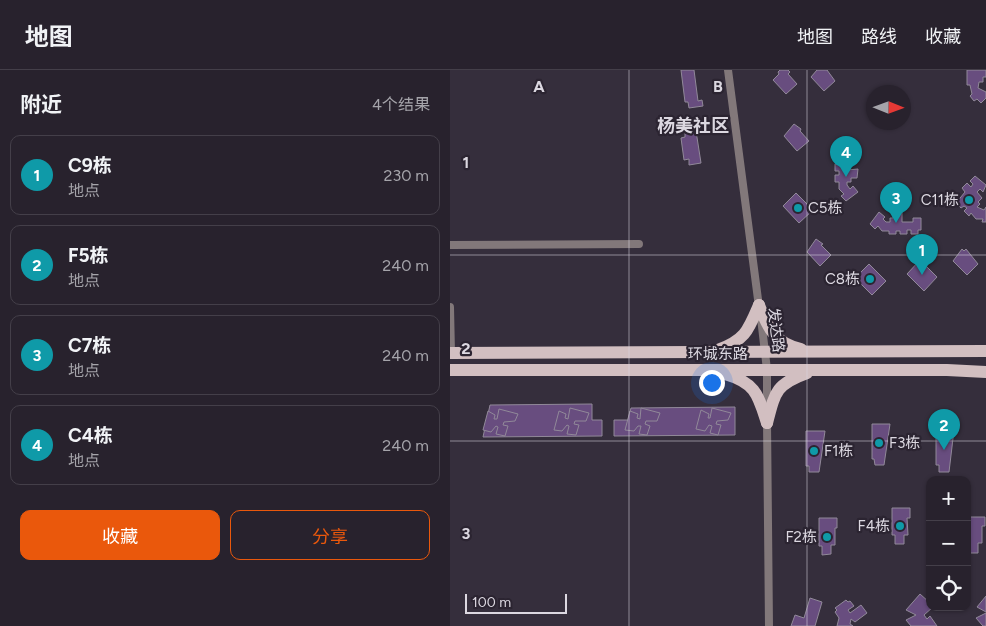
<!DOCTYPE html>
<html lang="zh">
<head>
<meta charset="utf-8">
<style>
	:root { --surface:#28222d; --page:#342f39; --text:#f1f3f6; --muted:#a5a4aa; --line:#443f49; --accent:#ea580c }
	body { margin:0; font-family:Figtree,"Noto Sans SC",sans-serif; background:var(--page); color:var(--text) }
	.controls { position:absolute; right:15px; bottom:15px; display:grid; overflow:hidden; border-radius:10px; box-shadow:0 1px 4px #0004 }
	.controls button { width:45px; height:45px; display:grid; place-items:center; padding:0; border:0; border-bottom:1px solid var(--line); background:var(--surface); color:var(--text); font:25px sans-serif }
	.compass { position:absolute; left:416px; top:15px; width:45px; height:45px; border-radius:50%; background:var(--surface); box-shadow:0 1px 4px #0004; rotate:91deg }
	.scale { position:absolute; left:15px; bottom:12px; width:102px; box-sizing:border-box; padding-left:5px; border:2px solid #dcd8e1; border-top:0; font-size:14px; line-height:18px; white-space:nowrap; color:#dcd8e1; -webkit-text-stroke:4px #2b2431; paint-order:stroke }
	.you { position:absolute; left:261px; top:312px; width:18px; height:18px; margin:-12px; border:4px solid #fff; border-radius:50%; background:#1a73e8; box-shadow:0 0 0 8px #1a73e833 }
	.badge { display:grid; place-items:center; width:32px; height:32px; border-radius:50%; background:var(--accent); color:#fff; font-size:16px; font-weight:700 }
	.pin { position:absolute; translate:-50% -41px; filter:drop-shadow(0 1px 2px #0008) }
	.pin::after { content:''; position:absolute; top:26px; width:18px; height:15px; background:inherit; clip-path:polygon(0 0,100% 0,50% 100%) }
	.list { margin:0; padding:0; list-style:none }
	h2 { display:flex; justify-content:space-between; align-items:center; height:65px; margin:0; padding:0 20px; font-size:21px }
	h2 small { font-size:16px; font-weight:400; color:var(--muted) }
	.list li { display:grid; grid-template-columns:32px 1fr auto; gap:15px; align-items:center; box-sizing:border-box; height:80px; margin:0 10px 10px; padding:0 10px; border:1px solid var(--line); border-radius:10px }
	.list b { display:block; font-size:19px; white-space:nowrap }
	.list p { margin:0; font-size:16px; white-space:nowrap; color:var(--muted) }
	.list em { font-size:16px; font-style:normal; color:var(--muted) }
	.actions { display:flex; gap:10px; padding:15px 20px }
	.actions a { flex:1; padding:11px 0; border:1px solid var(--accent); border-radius:10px; text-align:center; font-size:18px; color:var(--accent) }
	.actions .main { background:var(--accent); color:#fff }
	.icon { flex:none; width:28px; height:28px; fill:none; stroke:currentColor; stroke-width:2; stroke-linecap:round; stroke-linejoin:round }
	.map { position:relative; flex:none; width:536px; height:556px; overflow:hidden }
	header { display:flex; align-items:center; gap:30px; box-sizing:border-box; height:70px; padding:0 25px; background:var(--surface); border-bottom:1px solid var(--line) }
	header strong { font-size:24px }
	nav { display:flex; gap:28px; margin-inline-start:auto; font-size:18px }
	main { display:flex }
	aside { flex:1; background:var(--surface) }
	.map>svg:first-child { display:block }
</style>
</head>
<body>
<header>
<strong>地图</strong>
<nav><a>地图</a><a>路线</a><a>收藏</a></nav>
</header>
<main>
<aside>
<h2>附近<small>4个结果</small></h2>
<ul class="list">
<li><span class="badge" style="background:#0f9aa8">1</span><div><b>C9栋</b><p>地点</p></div><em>230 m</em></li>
<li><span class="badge" style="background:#0f9aa8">2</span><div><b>F5栋</b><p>地点</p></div><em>240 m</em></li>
<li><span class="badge" style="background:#0f9aa8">3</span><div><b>C7栋</b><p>地点</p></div><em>240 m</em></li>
<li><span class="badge" style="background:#0f9aa8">4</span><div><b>C4栋</b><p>地点</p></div><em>240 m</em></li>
</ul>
<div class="actions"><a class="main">收藏</a><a>分享</a></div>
</aside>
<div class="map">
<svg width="536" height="556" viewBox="0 0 536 556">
	<rect width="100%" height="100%" fill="#352e3c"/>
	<g fill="#684d7f" stroke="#918999">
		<path d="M231 0H244L248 31 252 30 253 36 239 38 238 32H235Z"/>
		<path d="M330 0H338L340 2 338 4 347 14 336 24 323 10 329 4 328 2Z"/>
		<path d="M367 0H377L385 11 374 21 361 7Z"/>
		<path d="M517 0H536V7H533V12H529L528 18 536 22V28L531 33 527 29 524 31 520 26 522 24 520 15H517Z"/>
		<path d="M344 54 351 59 350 61 359 71 347 81 334 66Z"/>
		<path d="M246 61 251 93 239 95V89L234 90 231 68 235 67V62Z"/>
		<path d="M389 80H401V88H397V100L408 99 407 108H401V112H397V115L400 119 403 116 408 122 396 131 391 126 394 124 389 119V112H385V105H389V101H385V94H389V90H385V83H389Z"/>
		<path d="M525 106 536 115 533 122 530 119 527 122 532 128 528 132 530 134 527 137 534 140 536 137V152H532L533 149H526L521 143 519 146 514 141 517 138 514 136 511 138 506 133 515 122 512 118 517 113 521 117 523 114 520 111Z"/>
		<path d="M346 123 363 140 349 153 333 136Z"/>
		<path d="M429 142 435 147 433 149 436 152H440V148H443V142H452V152H463V148H471V160H468V164H461V160H457V164H450V161H446V164H439V161H432L428 156 425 159 420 154Z"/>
		<path d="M366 169 373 174 371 175 381 185 370 196 357 182Z"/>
		<path d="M512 179 514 181 516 179 528 194 517 205 503 191Z"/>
		<path d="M470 190 487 207 474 221 457 204Z"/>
		<path d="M419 194 436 211 422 225 405 208Z"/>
		<path d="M142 334V350H152V366L33 367 40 335Z"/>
		<path d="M285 337V365L164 366V350H178L181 338Z"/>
		<path d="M120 338 139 343 136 351H125L124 354 129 355 126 365 117 364 119 356 117 355 112 361 104 360 109 341 116 344 115 348 118 349Z"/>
		<path d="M191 338 210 343 207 351H196L195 354 200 356 197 365 189 364 191 356H188L184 361 175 360 180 341 188 344 187 348 190 349Z"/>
		<path d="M262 338 281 343 278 350 267 351 266 354 271 355 268 365 260 363 262 356 259 355 255 361 246 359 251 340 259 344 258 348H260Z"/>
		<path d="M49 339 68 344 65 351 54 352 53 355 58 356 55 366 46 364 48 357 46 356 41 362 33 360 38 341 45 345 44 349H47Z"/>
		<path d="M422 354H440L434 395H425L424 389H422Z"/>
		<path d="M504 360 499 402H489V395H486V361Z"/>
		<path d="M356 361H375L369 402H359V396H356Z"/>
		<path d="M442 438H460V448H457L458 465H454V474H445V465H442Z"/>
		<path d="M517 447H535V456H532V473H528V483H519Z"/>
		<path d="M369 448H387V458H385V475H381V484L372 485V476H369Z"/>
		<path d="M470 524 479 532 480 530V537H483L474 545 477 549 480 546 487 556H461L456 550 466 545 456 540Z"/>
		<path d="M536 526V542L527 537Z"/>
		<path d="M360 528 372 532 365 556H341L345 545 354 548Z"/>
		<path d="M396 530 398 532 400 531 404 536 398 540 400 543 411 535 417 543 405 552 401 549 400 554 403 556H387L389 548 385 542 387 540 385 538Z"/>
		<path d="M536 543V556H533L526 548Z"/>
	</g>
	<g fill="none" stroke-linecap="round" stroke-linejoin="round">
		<g stroke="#82787a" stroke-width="8">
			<path d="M278 0 309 237"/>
			<path d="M0 175 189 174"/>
			<path d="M0 237 1 283"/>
			<path d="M311 248 317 300V339"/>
			<path d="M317 351 319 556"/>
		</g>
		<g stroke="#d2bfc1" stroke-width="12">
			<path d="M309 235C318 259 325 273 351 279"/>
			<path d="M268 280C295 270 298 261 309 235"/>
			<path d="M0 283 536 281"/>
			<path d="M0 300H497L536 302"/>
			<path d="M275 304C306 313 308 325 317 353"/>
			<path d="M317 353C325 322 326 314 357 303"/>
		</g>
	</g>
	<path fill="none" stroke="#dcd8e1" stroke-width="1" stroke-opacity="0.55" d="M179 0V556M357 0V556M0 185H536M0 371H536"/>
	<g fill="#0f9aa8" stroke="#2b2431" stroke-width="2">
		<circle cx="519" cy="130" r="5"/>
		<circle cx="348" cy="138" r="5"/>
		<circle cx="420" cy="209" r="5"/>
		<circle cx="429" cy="373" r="5"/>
		<circle cx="364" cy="381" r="5"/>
		<circle cx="450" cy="456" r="5"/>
		<circle cx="377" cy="467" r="5"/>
	</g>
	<g text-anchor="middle" stroke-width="4.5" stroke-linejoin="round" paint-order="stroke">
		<g font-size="15" fill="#dcd8e1" stroke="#2b2431" text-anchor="end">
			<text x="509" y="135">C11栋</text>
			<text x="358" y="143" text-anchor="start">C5栋</text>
			<text x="410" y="214">C8栋</text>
			<text x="439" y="378" text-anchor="start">F3栋</text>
			<text x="374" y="386" text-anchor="start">F1栋</text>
			<text x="440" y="461">F4栋</text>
			<text x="367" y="472">F2栋</text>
		</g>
		<g font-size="15" fill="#dcd8e1" stroke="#2b2431">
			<text transform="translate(326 260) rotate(83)" y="5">发达路</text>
			<text x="268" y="289">环城东路</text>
		</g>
		<g font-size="18" font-weight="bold" fill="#dcd8e1" stroke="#2b2431">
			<text x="243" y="62">杨美社区</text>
		</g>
	</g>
	<g font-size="16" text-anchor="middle" font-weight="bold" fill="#dcd8e1" stroke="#2b2431" stroke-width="4.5" stroke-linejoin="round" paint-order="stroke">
		<text x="89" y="22">A</text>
		<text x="268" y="22">B</text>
		<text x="16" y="98">1</text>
		<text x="16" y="284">2</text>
		<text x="16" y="469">3</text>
	</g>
</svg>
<div class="controls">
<button>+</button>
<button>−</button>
<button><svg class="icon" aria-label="locate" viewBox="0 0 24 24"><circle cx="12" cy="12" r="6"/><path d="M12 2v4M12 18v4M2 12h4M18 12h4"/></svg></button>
</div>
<svg class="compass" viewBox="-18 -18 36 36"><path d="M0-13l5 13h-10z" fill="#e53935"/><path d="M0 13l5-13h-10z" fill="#a5a4aa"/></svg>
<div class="scale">100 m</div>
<div class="you"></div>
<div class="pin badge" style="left:472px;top:205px;background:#0f9aa8">1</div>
<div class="pin badge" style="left:494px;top:380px;background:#0f9aa8">2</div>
<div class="pin badge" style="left:446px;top:153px;background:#0f9aa8">3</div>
<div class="pin badge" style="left:396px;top:107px;background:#0f9aa8">4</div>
</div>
</main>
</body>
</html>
